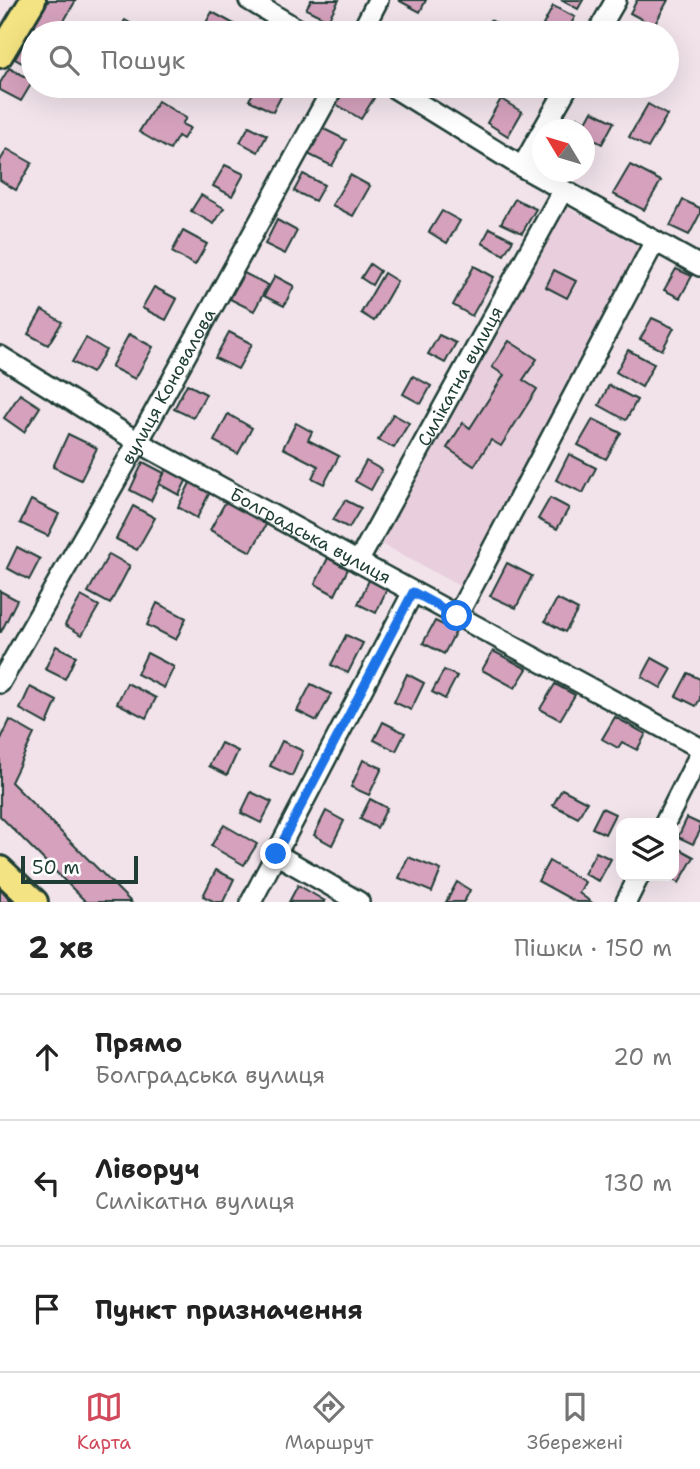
<!DOCTYPE html>
<html lang="uk">
<head>
<meta charset="utf-8">
<style>
	:root { --surface:#fff; --page:#f6f6f6; --text:#222; --muted:#767676; --line:#e0e0e0; --accent:#d1495b }
	body { margin:0; font-family:"Shantell Sans",sans-serif; background:var(--page); color:var(--text) }
	.controls { position:absolute; right:21px; bottom:21px; display:grid; overflow:hidden; border-radius:14px; box-shadow:0 7px 28px #0002 }
	.controls button { width:63px; height:63px; display:grid; place-items:center; padding:0; border:0; border-bottom:2px solid var(--line); background:var(--surface); color:var(--text); font:35px sans-serif }
	.compass { position:absolute; left:532px; top:119px; width:63px; height:63px; border-radius:50%; background:var(--surface); box-shadow:0 7px 28px #0002; rotate:308deg }
	.scale { position:absolute; left:21px; bottom:18px; width:117px; box-sizing:border-box; padding-left:7px; border:4px solid #1f3d34; border-top:0; font-size:19px; line-height:24px; white-space:nowrap; color:#1f3d34; -webkit-text-stroke:5px #fff; paint-order:stroke }
	.stop { position:absolute; width:21px; height:21px; margin:-16px; border:5px solid #1a73e8; border-radius:50%; background:#fff }
	.stop.end { background:#1a73e8; border-color:#fff; box-shadow:0 2px 7px #0008 }
	.list { margin:0; padding:0; list-style:none }
	h2 { display:flex; justify-content:space-between; align-items:center; height:91px; margin:0; padding:0 28px; font-size:30px }
	h2 small { font-size:23px; font-weight:400; color:var(--muted) }
	.list li { display:grid; grid-template-columns:46px 1fr auto; gap:21px; align-items:center; box-sizing:border-box; height:126px; padding:0 28px; border-top:2px solid var(--line) }
	.list b { display:block; font-size:26px; white-space:nowrap }
	.list p { margin:0; font-size:23px; white-space:nowrap; color:var(--muted) }
	.list em { font-size:23px; font-style:normal; color:var(--muted) }
	.icon { flex:none; width:38px; height:38px; fill:none; stroke:currentColor; stroke-width:2; stroke-linecap:round; stroke-linejoin:round }
	.map { position:relative; flex:none; width:700px; height:902px; overflow:hidden }
	.search { position:absolute; background:var(--surface); box-shadow:0 7px 28px #0002; left:21px; right:21px; top:21px; height:77px; display:flex; align-items:center; gap:18px; box-sizing:border-box; padding:0 24px; border-radius:38px; color:var(--muted); font-size:26px }
	.sheet { height:469px; background:var(--surface) }
	nav { display:flex; justify-content:space-around; align-items:center; box-sizing:border-box; height:98px; border-top:2px solid var(--line); background:var(--surface); font-size:19px; color:var(--muted) }
	nav a { display:grid; justify-items:center; gap:4px }
	nav .on { color:var(--accent) }
	.map>svg:first-child { display:block }
</style>
</head>
<body>
<div class="map">
<svg width="700" height="902" viewBox="0 0 700 902">
	<rect width="100%" height="100%" fill="#f2e3eb"/>
	<filter id="ink" filterUnits="userSpaceOnUse"><feTurbulence type="fractalNoise" baseFrequency=".0143" numOctaves="2"/><feDisplacementMap in="SourceGraphic" scale="14" xChannelSelector="R" yChannelSelector="G"/><feConvolveMatrix kernelMatrix="1 2 1 2 8 2 1 2 1" color-interpolation-filters="sRGB"/></filter>
	<g filter="url(#ink)">
		<path fill="#e9cfdd" d="M563 205 645 249 461 587 380 543Z"/>
		<g fill="#d5a1bd" stroke="#1f3d34" stroke-width="2">
			<path d="M49 0H76L57 33H47L33 26Z"/>
			<path d="M311 0H339L328 20 306 9Z"/>
			<path d="M398 0H426L420 12Z"/>
			<path d="M561 0H583L578 9Z"/>
			<path d="M637 0H668L654 26 630 13Z"/>
			<path d="M553 6 575 17 566 33H558L543 25Z"/>
			<path d="M212 12 234 24 229 33H200Z"/>
			<path d="M125 20 147 33H117Z"/>
			<path d="M490 20 516 33H483Z"/>
			<path d="M29 35 33 37V69L15 59Z"/>
			<path d="M9 68 33 81 21 101 0 90V83Z"/>
			<path d="M257 86H273L284 91 273 112 249 100Z"/>
			<path d="M345 86H353L374 98 361 119 334 103Z"/>
			<path d="M501 99 522 112 508 136 487 123Z"/>
			<path d="M158 101 186 118 182 124 190 128 183 139 178 136 170 150 139 132Z"/>
			<path d="M648 104 667 115 648 148 629 137Z"/>
			<path d="M592 111 614 122 602 144 584 135V130H571L577 117 586 122Z"/>
			<path d="M249 126 267 135 258 152 240 142Z"/>
			<path d="M322 128 346 140 332 166 308 154Z"/>
			<path d="M7 149 32 163 16 190 0 180V161Z"/>
			<path d="M225 165 244 174 232 196 213 186Z"/>
			<path d="M630 165 661 181 644 210 613 194Z"/>
			<path d="M303 174 324 185 315 201 294 191Z"/>
			<path d="M350 175 370 186 353 216 332 205Z"/>
			<path d="M201 195 224 208 214 224 191 211Z"/>
			<path d="M515 199 536 209 522 233 501 223Z"/>
			<path d="M683 200 700 208V214L689 235 670 226Z"/>
			<path d="M442 211 460 221 447 243 429 232Z"/>
			<path d="M277 220 297 231 285 254 265 244Z"/>
			<path d="M490 228 513 240 504 255 482 243Z"/>
			<path d="M183 231 207 244 195 265 172 252Z"/>
			<path d="M370 264 380 271 372 285 361 278Z"/>
			<path d="M474 266 494 277 472 316 453 305Z"/>
			<path d="M676 269 692 276 680 298 664 290Z"/>
			<path d="M554 270 576 281 567 298 546 287Z"/>
			<path d="M244 273 268 285 254 311 230 299Z"/>
			<path d="M384 273 397 281 374 321 361 313Z"/>
			<path d="M275 276 294 286 284 306 264 296Z"/>
			<path d="M154 287 177 299 166 320 142 308Z"/>
			<path d="M42 310 62 322 48 345 28 334Z"/>
			<path d="M652 318 674 328 662 350 640 339Z"/>
			<path d="M229 332 252 344 238 369 215 358Z"/>
			<path d="M129 334 153 347 135 379 111 367Z"/>
			<path d="M439 335 456 343 445 363 428 354Z"/>
			<path d="M86 338 106 350 92 373 72 362Z"/>
			<path d="M509 341 537 359 523 380 537 389 501 446 491 440 474 466 447 448 463 423 470 428 504 375 492 367Z"/>
			<path d="M628 350 654 364 642 387 616 372Z"/>
			<path d="M413 376 431 386 421 404 403 394Z"/>
			<path d="M187 384 206 394 193 418 174 409Z"/>
			<path d="M609 385 637 400 626 420 599 405Z"/>
			<path d="M20 394 40 407 24 432 4 418Z"/>
			<path d="M228 414 252 428 238 454 214 441Z"/>
			<path d="M393 414 409 423 394 448 378 440Z"/>
			<path d="M593 419 621 433 606 459 578 445Z"/>
			<path d="M296 423 312 432 308 440 339 456 324 484 312 478 318 466 283 448Z"/>
			<path d="M68 434 97 448 81 480 53 467Z"/>
			<path d="M569 454 596 468 583 493 556 480Z"/>
			<path d="M366 461 382 470 371 490 355 481Z"/>
			<path d="M143 462 164 473 151 501 130 490Z"/>
			<path d="M168 466 188 477 179 495 159 484Z"/>
			<path d="M192 479 211 490 197 518 178 507Z"/>
			<path d="M550 498 569 508 557 529 538 519Z"/>
			<path d="M31 500 59 514 48 536 20 523Z"/>
			<path d="M345 500 361 508 349 528 333 520Z"/>
			<path d="M226 501 267 523 251 552 210 530Z"/>
			<path d="M133 506 155 518 137 550 116 539Z"/>
			<path d="M17 547 40 559 29 580 7 568Z"/>
			<path d="M109 554 130 566 110 604 88 592Z"/>
			<path d="M328 558 348 569 335 595 315 584Z"/>
			<path d="M507 563 532 576 516 608 490 596Z"/>
			<path d="M369 580 387 589 376 613 358 604Z"/>
			<path d="M0 591 17 600 1 632H0Z"/>
			<path d="M81 596 99 606 82 635 65 625Z"/>
			<path d="M557 599 578 610 565 632 545 621Z"/>
			<path d="M157 603 186 618 176 640 147 625Z"/>
			<path d="M435 621 456 631 444 654 423 643Z"/>
			<path d="M346 635 363 643 348 673 331 665Z"/>
			<path d="M56 646 76 656 65 679 45 669Z"/>
			<path d="M493 651 527 669 515 688 482 670Z"/>
			<path d="M147 653 174 667 164 688 137 674Z"/>
			<path d="M652 658 672 669 661 688 642 677Z"/>
			<path d="M444 670 457 676 445 699 432 692Z"/>
			<path d="M688 673 700 679V699L696 706 676 696Z"/>
			<path d="M407 674 424 683 411 710 394 702Z"/>
			<path d="M127 683 156 698 146 718 117 703Z"/>
			<path d="M311 684 331 694 317 721 297 711Z"/>
			<path d="M555 684 575 695 560 720 540 709Z"/>
			<path d="M30 687 57 701 47 724 20 709Z"/>
			<path d="M615 717 646 734 637 750 622 742 618 748 602 739Z"/>
			<path d="M10 720 34 734 11 782 131 902H86L0 816V741Z"/>
			<path d="M383 722 405 733 396 751 374 740Z"/>
			<path d="M282 741 303 751 292 776 270 766Z"/>
			<path d="M221 743 238 751 227 775 209 766Z"/>
			<path d="M363 760 382 768 369 795 351 787Z"/>
			<path d="M562 789 587 802 578 818 553 805Z"/>
			<path d="M251 792 272 802 261 823 241 813Z"/>
			<path d="M370 799 387 808 377 828 360 819Z"/>
			<path d="M602 808 615 814 605 834 592 828Z"/>
			<path d="M326 811 344 821 332 845 314 835Z"/>
			<path d="M687 818 700 824V831L693 844 678 837Z"/>
			<path d="M224 825 257 844 244 865 211 846Z"/>
			<path d="M676 847 694 857 679 883 665 876H674V851Z"/>
			<path d="M596 852 611 859 599 881 584 874Z"/>
			<path d="M408 857 441 870 432 892 399 878Z"/>
			<path d="M549 861 585 882 579 893 591 902H576L538 881Z"/>
			<path d="M216 870 234 879 223 902H215L203 896Z"/>
			<path d="M457 882 470 890 464 902H446Z"/>
			<path d="M298 885 325 901V902H289Z"/>
			<path d="M0 888 12 902H0Z"/>
		</g>
		<g fill="none" stroke-linecap="round" stroke-linejoin="round">
			<defs>
				<g id="minor">
					<path d="M249 0 304 33"/>
					<path d="M361 33 378 0"/>
					<path d="M597 33 616 0"/>
					<path d="M391 86 522 167 700 266"/>
					<path d="M543 130 568 86"/>
					<path d="M522 167 542 131"/>
					<path id="s1" d="M0 356 138 442 700 748"/>
					<path id="s2" d="M358 562 563 190"/>
					<path d="M457 616 655 241"/>
					<path id="s3" d="M0 683 138 442 334 86"/>
					<path d="M665 823 700 754"/>
					<path d="M276 854 359 902"/>
					<path d="M251 902 413 592"/>
					<path d="M626 902 639 876"/>
				</g>
				<g id="major">
					<path d="M0 55 33 0"/>
					<path d="M0 869 35 902"/>
				</g>
			</defs>
			<use href="#minor" stroke="#1f3d34" stroke-width="24"/>
			<use href="#major" stroke="#1f3d34" stroke-width="30"/>
			<use href="#minor" stroke="#fff" stroke-width="19"/>
			<use href="#major" stroke="#f4e382" stroke-width="24"/>
		</g>
	</g>
	<g fill="none" stroke-linecap="round" stroke-linejoin="round" filter="url(#ink)">
		<path stroke="#1a73e8" stroke-width="9" d="M276 854 413 592 457 616"/>
	</g>
	<g text-anchor="middle" stroke-width="5" stroke-linejoin="round" paint-order="stroke">
		<g font-size="18" fill="#1f3d34" stroke="#fff">
			<text dy="6" stroke="none"><textPath href="#s2" startOffset="212">Силікатна вулиця</textPath></text>
			<text dy="6" stroke="none"><textPath href="#s3" startOffset="341">вулиця Коновалова</textPath></text>
			<text dy="6" stroke="none"><textPath href="#s1" startOffset="359">Болградська вулиця</textPath></text>
		</g>
	</g>
</svg>
<div class="controls">
<button><svg class="icon" aria-label="layers" viewBox="0 0 24 24"><path d="M12 4l9 5-9 5-9-5zM3 14l9 5 9-5"/></svg></button>
</div>
<svg class="compass" viewBox="-18 -18 36 36"><path d="M0-13l5 13h-10z" fill="#e53935"/><path d="M0 13l5-13h-10z" fill="#767676"/></svg>
<div class="scale">50 m</div>
<div class="stop" style="left:457px;top:616px"></div>
<div class="stop end" style="left:276px;top:854px"></div>
<div class="search"><svg class="icon" aria-label="search" viewBox="0 0 24 24"><circle cx="10" cy="10" r="6"/><path d="M15 15l6 6"/></svg>Пошук</div>
</div>
<section class="sheet">
<h2>2 хв<small>Пішки · 150 m</small></h2>
<ul class="list">
<li><svg class="icon" aria-label="ahead" viewBox="0 0 24 24"><path d="M12 20V5M6 11l6-6 6 6"/></svg><div><b>Прямо</b><p>Болградська вулиця</p></div><em>20 m</em></li>
<li><svg class="icon" aria-label="left" viewBox="0 0 24 24"><path d="M17 20v-9H6M10 6l-5 5 5 5"/></svg><div><b>Ліворуч</b><p>Силікатна вулиця</p></div><em>130 m</em></li>
<li><svg class="icon" aria-label="arrive" viewBox="0 0 24 24"><path d="M6 21V4h12l-3 4 3 4H6"/></svg><div><b>Пункт призначення</b></div></li>
</ul>
</section>
<nav>
<a class="on"><svg class="icon" aria-label="map" viewBox="0 0 24 24"><path d="M3 6l6-2 6 2 6-2v14l-6 2-6-2-6 2zM9 4v14M15 6v14"/></svg>Карта</a>
<a><svg class="icon" aria-label="directions" viewBox="0 0 24 24"><path d="M12 3l9 9-9 9-9-9zM9 14v-3h6M13 9l2 2-2 2"/></svg>Маршрут</a>
<a><svg class="icon" aria-label="saved" viewBox="0 0 24 24"><path d="M7 4h10v16l-5-4-5 4z"/></svg>Збережені</a>
</nav>
</body>
</html>
